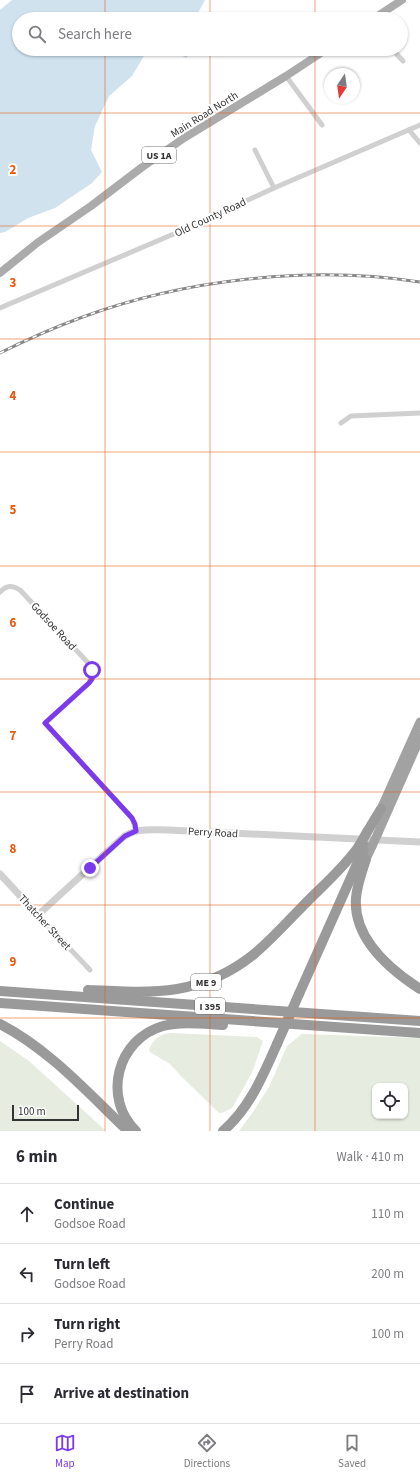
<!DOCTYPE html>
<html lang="en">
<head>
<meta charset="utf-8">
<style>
	:root { --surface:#fff; --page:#f2f2f3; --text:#2b2b33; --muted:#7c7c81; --line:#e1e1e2; --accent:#7c3aed }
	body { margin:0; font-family:"Source Sans 3",sans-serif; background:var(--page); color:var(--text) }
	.controls { position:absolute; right:12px; bottom:12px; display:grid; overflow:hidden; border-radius:8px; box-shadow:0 1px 3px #0004 }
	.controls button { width:36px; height:36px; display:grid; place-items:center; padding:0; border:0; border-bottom:1px solid var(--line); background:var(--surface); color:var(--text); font:20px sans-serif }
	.compass { position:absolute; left:324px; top:68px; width:36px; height:36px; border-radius:50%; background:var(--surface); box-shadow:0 1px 3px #0004; rotate:193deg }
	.scale { position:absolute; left:12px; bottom:10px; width:67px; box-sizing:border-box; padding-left:4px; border:2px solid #333; border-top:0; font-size:11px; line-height:14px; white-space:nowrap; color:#333; -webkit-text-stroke:3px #fff; paint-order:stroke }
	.stop { position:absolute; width:12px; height:12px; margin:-9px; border:3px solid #7c3aed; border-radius:50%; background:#fff }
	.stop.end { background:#7c3aed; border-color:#fff; box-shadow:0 1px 4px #0008 }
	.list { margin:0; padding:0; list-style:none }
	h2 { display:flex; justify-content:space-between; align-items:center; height:52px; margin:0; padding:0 16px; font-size:17px }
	h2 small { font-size:13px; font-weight:400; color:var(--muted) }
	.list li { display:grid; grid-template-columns:26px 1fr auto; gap:12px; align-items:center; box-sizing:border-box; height:60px; padding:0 16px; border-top:1px solid var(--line) }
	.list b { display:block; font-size:15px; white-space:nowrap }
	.list p { margin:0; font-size:13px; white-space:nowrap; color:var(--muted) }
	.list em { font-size:13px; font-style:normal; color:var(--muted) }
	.icon { flex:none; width:22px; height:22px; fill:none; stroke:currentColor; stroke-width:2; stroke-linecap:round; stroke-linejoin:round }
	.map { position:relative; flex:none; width:420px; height:1131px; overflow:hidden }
	.search { position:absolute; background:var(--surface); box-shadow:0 1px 3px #0004; left:12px; right:12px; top:12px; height:44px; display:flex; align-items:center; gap:10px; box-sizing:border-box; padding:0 14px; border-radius:22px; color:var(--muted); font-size:15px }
	.sheet { height:292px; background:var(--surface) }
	nav { display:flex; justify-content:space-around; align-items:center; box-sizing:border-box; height:56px; border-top:1px solid var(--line); background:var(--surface); font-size:11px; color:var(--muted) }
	nav a { display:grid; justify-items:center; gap:2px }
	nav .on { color:var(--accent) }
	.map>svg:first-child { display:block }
</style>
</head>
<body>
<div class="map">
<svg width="420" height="1131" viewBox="0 0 420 1131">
	<rect width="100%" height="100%" fill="#fff"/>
	<g fill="#e6ecdf" fill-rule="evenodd">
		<path d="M171 1033 257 1037 263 1041 253 1070 243 1089 232 1108 222 1113H219L181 1076 170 1064 150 1052 149 1050C153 1039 160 1034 171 1033Z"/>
		<path d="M302 1034 420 1038V1131H239L253 1112 269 1087 287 1046ZM375 1086H405V1116H375Z"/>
		<path d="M0 1041 29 1061 106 1131H0Z"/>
	</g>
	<g fill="#cfe2ee">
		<path d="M12 0H205L199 11 197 19H19V49H148L132 76 109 96 95 126 91 150 102 172 92 183 55 208 28 218 5 232 0 233V10Z"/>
		<path d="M171 49H194L186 58Z"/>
	</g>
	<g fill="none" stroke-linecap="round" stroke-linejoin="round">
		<g stroke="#d0d0d0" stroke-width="5">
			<path d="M392 49 403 61"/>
			<path d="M286 76 322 125"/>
			<path d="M409 130 420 143"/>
			<path d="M255 150 274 188"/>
			<path d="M0 308 176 233 274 188 420 125"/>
			<path d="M341 423 351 416 420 413"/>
			<path d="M0 592C7 585 12 585 20 590L91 666 93 674 89 683 45 723 132 818 136 831"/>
			<path d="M38 915 90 970"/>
		</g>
		<path stroke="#d0d0d0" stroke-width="7" d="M0 874 38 915 121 839C135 827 151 830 168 830L420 842"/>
		<g stroke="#ababab" stroke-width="8">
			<path d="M373 19 402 0"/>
			<path d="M0 273 37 243 91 206 141 168 184 138 286 76 327 49"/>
		</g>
		<g stroke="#a2a2a2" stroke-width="9">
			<path d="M381 809 420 722"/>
			<path d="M378 833 420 738"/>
			<path d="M366 859 372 846"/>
		</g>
		<g stroke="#9a9a9a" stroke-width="10">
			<path d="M367 832 381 809"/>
			<path d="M366 859C362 872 357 885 356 898 353 938 389 969 420 989"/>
			<path d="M88 990C151 993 200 997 253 955 270 941 285 924 301 908 320 888 343 869 359 846"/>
			<path d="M0 991 420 1021"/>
			<path d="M299 994 365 846"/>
			<path d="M0 1003 420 1033"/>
			<path d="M0 1024C49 1049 89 1094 128 1131"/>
			<path d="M136 1131C102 1098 117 1039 163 1026 182 1021 204 1024 223 1025"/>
			<path d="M223 1131C250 1108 263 1075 277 1044"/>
		</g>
		<defs>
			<path id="rail" d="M0 353C26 340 53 328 80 318 184 279 311 265 420 282"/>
		</defs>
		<use href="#rail" stroke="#888" stroke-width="3"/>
		<use href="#rail" stroke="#fff" stroke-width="1.5" stroke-dasharray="4.5" stroke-linecap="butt"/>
		<path stroke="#a2a2a2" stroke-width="9" d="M372 846 378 833"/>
		<g stroke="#9a9a9a" stroke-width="10">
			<path d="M359 846 367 832"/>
			<path d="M277 1044 299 994"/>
		</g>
	</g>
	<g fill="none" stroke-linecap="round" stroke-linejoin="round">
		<path stroke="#7c3aed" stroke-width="5" d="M90 868 125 836 136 831 135 824 132 818 45 723 89 683 92 679V670"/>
	</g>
	<path fill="none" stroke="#e8590c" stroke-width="1" stroke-opacity="0.55" d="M105 0V19M210 0V19M315 0V19M105 49V1131M210 49V1131M315 49V1131M0 113H420M0 226H420M0 339H420M0 452H420M0 566H420M0 679H420M0 792H420M0 905H420M0 1018H420"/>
	<g text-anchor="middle" stroke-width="4" stroke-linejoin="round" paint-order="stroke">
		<g fill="#fff" stroke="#707070" stroke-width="1">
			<rect x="142" y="147" width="34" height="16" rx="3"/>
			<rect x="191" y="974" width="30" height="16" rx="3"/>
			<rect x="195" y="998" width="30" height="16" rx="3"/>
		</g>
		<g font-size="10" font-weight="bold" fill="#333">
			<text x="159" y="159">US 1A</text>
			<text x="206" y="986">ME 9</text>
			<text x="210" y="1010">I 395</text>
		</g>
		<g font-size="11" fill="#333" stroke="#fff">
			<text transform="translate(204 114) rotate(-32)" y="4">Main Road North</text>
			<text transform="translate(210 217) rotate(-25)" y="4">Old County Road</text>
			<text transform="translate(54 626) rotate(47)" y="4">Godsoe Road</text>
			<text transform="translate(213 832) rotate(3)" y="4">Perry Road</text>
			<text transform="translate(45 922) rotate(47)" y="4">Thatcher Street</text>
		</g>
	</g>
	<g font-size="13" text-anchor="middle" font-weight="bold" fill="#e8590c" stroke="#fff" stroke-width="4" stroke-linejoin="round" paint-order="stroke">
		<text x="13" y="174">2</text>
		<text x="13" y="287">3</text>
		<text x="13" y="400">4</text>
		<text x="13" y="514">5</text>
		<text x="13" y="627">6</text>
		<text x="13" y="740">7</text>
		<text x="13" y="853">8</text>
		<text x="13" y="966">9</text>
	</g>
</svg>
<div class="controls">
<button><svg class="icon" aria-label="locate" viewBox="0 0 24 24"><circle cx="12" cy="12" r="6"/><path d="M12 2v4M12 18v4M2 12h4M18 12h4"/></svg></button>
</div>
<svg class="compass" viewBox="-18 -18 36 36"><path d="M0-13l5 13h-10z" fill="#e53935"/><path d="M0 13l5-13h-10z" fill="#7c7c81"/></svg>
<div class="scale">100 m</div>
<div class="stop" style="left:92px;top:670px"></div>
<div class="stop end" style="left:90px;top:868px"></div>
<div class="search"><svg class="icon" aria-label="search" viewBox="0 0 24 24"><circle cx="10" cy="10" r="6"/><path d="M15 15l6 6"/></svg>Search here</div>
</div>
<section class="sheet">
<h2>6 min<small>Walk · 410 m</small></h2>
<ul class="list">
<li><svg class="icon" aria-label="ahead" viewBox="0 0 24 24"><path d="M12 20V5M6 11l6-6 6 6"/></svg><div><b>Continue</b><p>Godsoe Road</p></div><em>110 m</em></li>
<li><svg class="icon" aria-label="left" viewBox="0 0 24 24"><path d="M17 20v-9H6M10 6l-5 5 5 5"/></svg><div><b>Turn left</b><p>Godsoe Road</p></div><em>200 m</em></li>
<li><svg class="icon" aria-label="right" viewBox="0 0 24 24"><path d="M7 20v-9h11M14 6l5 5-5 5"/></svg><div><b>Turn right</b><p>Perry Road</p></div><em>100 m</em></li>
<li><svg class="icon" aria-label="arrive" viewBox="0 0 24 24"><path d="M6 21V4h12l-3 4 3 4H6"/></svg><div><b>Arrive at destination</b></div></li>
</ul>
</section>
<nav>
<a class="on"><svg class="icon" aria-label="map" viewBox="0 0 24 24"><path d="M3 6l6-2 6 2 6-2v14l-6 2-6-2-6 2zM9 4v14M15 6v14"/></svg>Map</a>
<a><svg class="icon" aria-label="directions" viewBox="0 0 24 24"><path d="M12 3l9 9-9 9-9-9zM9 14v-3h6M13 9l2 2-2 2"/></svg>Directions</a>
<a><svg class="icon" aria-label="saved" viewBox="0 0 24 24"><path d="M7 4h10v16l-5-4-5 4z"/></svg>Saved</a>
</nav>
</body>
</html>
